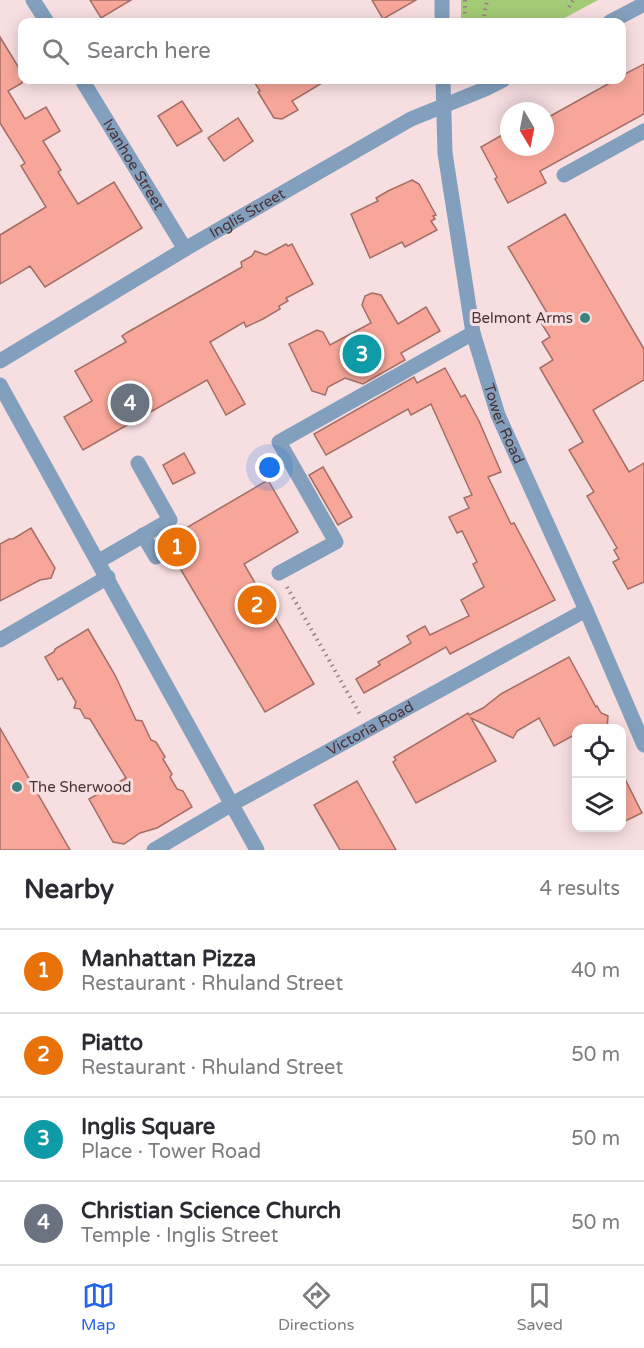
<!DOCTYPE html>
<html lang="en">
<head>
<meta charset="utf-8">
<style>
	:root { --surface:#fff; --page:#f7f7f7; --text:#2b2b33; --muted:#7c7c81; --line:#e1e1e2; --accent:#2563eb }
	body { margin:0; font-family:"Varela Round",sans-serif; background:var(--page); color:var(--text) }
	.controls { position:absolute; right:18px; bottom:18px; display:grid; overflow:hidden; border-radius:12px; box-shadow:0 3px 15px #0003 }
	.controls button { width:54px; height:54px; display:grid; place-items:center; padding:0; border:0; border-bottom:2px solid var(--line); background:var(--surface); color:var(--text); font:30px sans-serif }
	.compass { position:absolute; left:500px; top:102px; width:54px; height:54px; border-radius:50%; background:var(--surface); box-shadow:0 3px 15px #0003; rotate:170deg }
	.you { position:absolute; left:270px; top:468px; width:21px; height:21px; margin:-15px; border:4px solid #fff; border-radius:50%; background:#1a73e8; box-shadow:0 0 0 9px #1a73e833 }
	.badge { display:grid; place-items:center; width:39px; height:39px; border-radius:50%; background:var(--accent); color:#fff; font-size:20px; font-weight:700 }
	.pin { position:absolute; translate:-50% -50%; border:3px solid #fff; box-shadow:0 2px 6px #0006 }
	.list { margin:0; padding:0; list-style:none }
	h2 { display:flex; justify-content:space-between; align-items:center; height:78px; margin:0; padding:0 24px; font-size:26px }
	h2 small { font-size:20px; font-weight:400; color:var(--muted) }
	.list li { display:grid; grid-template-columns:39px 1fr auto; gap:18px; align-items:center; box-sizing:border-box; height:84px; padding:0 24px; border-top:2px solid var(--line) }
	.list b { display:block; font-size:22px; white-space:nowrap }
	.list p { margin:0; font-size:20px; white-space:nowrap; color:var(--muted) }
	.list em { font-size:20px; font-style:normal; color:var(--muted) }
	.icon { flex:none; width:33px; height:33px; fill:none; stroke:currentColor; stroke-width:2; stroke-linecap:round; stroke-linejoin:round }
	.map { position:relative; flex:none; width:644px; height:850px; overflow:hidden }
	.search { position:absolute; background:var(--surface); box-shadow:0 3px 15px #0003; left:18px; right:18px; top:18px; height:66px; display:flex; align-items:center; gap:15px; box-sizing:border-box; padding:0 21px; border-radius:12px; color:var(--muted); font-size:22px }
	.sheet { height:414px; background:var(--surface) }
	nav { display:flex; justify-content:space-around; align-items:center; box-sizing:border-box; height:84px; border-top:2px solid var(--line); background:var(--surface); font-size:16px; color:var(--muted) }
	nav a { display:grid; justify-items:center; gap:3px }
	nav .on { color:var(--accent) }
	.map>svg:first-child { display:block }
</style>
</head>
<body>
<div class="map">
<svg width="644" height="850" viewBox="0 0 644 850">
	<rect width="100%" height="100%" fill="#f7dee1"/>
	<path fill="#a3cb76" d="M461 0H598L557 22H461Z"/>
	<g fill="#f7a699" stroke="#a26e65" stroke-width="1.5">
		<path d="M90 0H131L101 18Z"/>
		<path d="M372 0H416L383 19Z"/>
		<path d="M0 37 22 73V83L8 91 25 119 46 107 60 131 43 141 61 170 58 172 78 204 114 182 142 228 45 287 30 266 0 284V235L46 207 21 166 25 163 0 123Z"/>
		<path d="M644 64V114L540 171 546 183 508 203 495 179 497 177 481 147 509 131V147H545V119L615 80H621V76Z"/>
		<path d="M253 80H327L292 101 298 110 282 119 274 118 258 92 260 91Z"/>
		<path d="M182 101 202 131 177 146 158 116Z"/>
		<path d="M238 118 253 141 224 161 208 138Z"/>
		<path d="M412 180 419 184 436 215 433 216 435 219 431 221 437 230 405 247 402 242 370 258 351 214 378 201 376 198 388 191Z"/>
		<path d="M565 214 644 349V380L593 410 629 472 644 463V582L628 589 613 562 619 559 614 550 617 548 587 496 594 492 569 450 583 442 540 368 553 360 542 342 550 337 540 321 549 316 508 247Z"/>
		<path d="M286 244 288 246 292 244 313 284 286 298 288 301 279 306 280 309 263 319 246 327 244 322 210 342 245 404 226 415 207 380 83 450 64 417 92 401 75 371 126 342 122 336 128 332 242 267 241 262 252 256 255 251 266 255Z"/>
		<path d="M372 293 381 295 398 324 426 307 440 331 401 353 405 360 363 384 345 378 328 387 325 395 312 391 289 344 317 330 323 332 330 345 371 323 362 305 365 296Z"/>
		<path d="M445 368 461 397 465 395 479 421 501 472 488 477 511 524 514 523 555 600 450 654 446 647 364 693 356 679 380 665 378 662 411 643 407 636 425 626 430 635 469 616 461 600 484 587 473 564 477 562 462 531 457 533 449 517 469 508 464 498 472 495 431 404 411 415 408 409 326 455 314 434 414 377 417 383Z"/>
		<path d="M184 453 195 473 173 484 163 465Z"/>
		<path d="M323 467 352 517 338 525 309 475Z"/>
		<path d="M268 480 298 532 244 564 314 684 265 712 174 558 179 551 177 545 174 541H164Z"/>
		<path d="M31 528 55 568 51 578 40 580 0 601V544L9 539H13Z"/>
		<path d="M88 629 115 675 136 720 142 721 151 740 156 742 165 757 163 759 172 774 170 777 177 789 183 791 192 807 157 828 140 833 124 844 113 842 89 799 126 778 90 719 85 718 80 709 74 708 76 702 62 678 58 680 45 657 54 652 55 649Z"/>
		<path d="M569 657 596 707 597 706 601 713 608 716 607 729H576V734L554 746 539 718 517 731 513 738 471 718 496 761 416 803 393 762 396 760 394 757 468 713 469 715 483 708 501 694Z"/>
		<path d="M0 728 70 850H0Z"/>
		<path d="M621 771 642 813 621 823Z"/>
		<path d="M357 781 396 850H340L314 805Z"/>
	</g>
	<g fill="none" stroke-linecap="round" stroke-linejoin="round">
		<path stroke="#d4bcbf" stroke-width="15" stroke-dasharray="15 8" stroke-linecap="butt" d="M169 550 182 543 177 533"/>
		<g stroke="#998084" stroke-width="4" stroke-dasharray="1.5 4.5" stroke-linecap="butt">
			<path d="M465 0V22"/>
			<path d="M569 7 573 0"/>
			<path d="M483 22 487 0"/>
			<path d="M287 587 361 716"/>
		</g>
		<g stroke="#829fbd" stroke-width="15">
			<path d="M33 0 47 22"/>
			<path d="M442 0V22"/>
			<path d="M610 22 644 4"/>
			<path id="s1" d="M82 80 185 249"/>
			<path id="s2" d="M443 80 445 153 473 333 498 415 586 610 644 745"/>
			<path d="M564 175 644 131"/>
			<path id="s3" d="M0 361 185 249 411 119 485 89 503 80"/>
			<path d="M0 385 257 850"/>
			<path d="M143 535 156 557 169 550"/>
			<path d="M99 561 170 520 138 463"/>
			<path d="M279 573 336 542 279 442 473 333"/>
			<path d="M0 640 108 577"/>
			<path id="s4" d="M154 850 232 804 586 610"/>
		</g>
	</g>
	<g fill="#3b837e" stroke="#f7dee1" stroke-width="2">
		<circle cx="585" cy="318" r="6"/>
		<circle cx="17" cy="787" r="6"/>
	</g>
	<g text-anchor="middle" stroke-width="6" stroke-linejoin="round" paint-order="stroke">
		<g font-size="15" fill="#4a3236" stroke="#f7dee1">
			<text dy="5" stroke="none"><textPath href="#s1" startOffset="99">Ivanhoe Street</textPath></text>
			<text dy="5" stroke="none"><textPath href="#s3" startOffset="288">Inglis Street</textPath></text>
			<text dy="5" stroke="none"><textPath href="#s2" startOffset="351">Tower Road</textPath></text>
			<text dy="5" stroke="none"><textPath href="#s4" startOffset="248">Victoria Road</textPath></text>
		</g>
		<g font-size="15" fill="#4a3236" stroke="#f7dee1" text-anchor="end">
			<text x="573" y="323">Belmont Arms</text>
			<text x="29" y="792" text-anchor="start">The Sherwood</text>
		</g>
	</g>
</svg>
<div class="controls">
<button><svg class="icon" aria-label="locate" viewBox="0 0 24 24"><circle cx="12" cy="12" r="6"/><path d="M12 2v4M12 18v4M2 12h4M18 12h4"/></svg></button>
<button><svg class="icon" aria-label="layers" viewBox="0 0 24 24"><path d="M12 4l9 5-9 5-9-5zM3 14l9 5 9-5"/></svg></button>
</div>
<svg class="compass" viewBox="-18 -18 36 36"><path d="M0-13l5 13h-10z" fill="#e53935"/><path d="M0 13l5-13h-10z" fill="#7c7c81"/></svg>
<div class="you"></div>
<div class="pin badge" style="left:177px;top:547px;background:#e8710a">1</div>
<div class="pin badge" style="left:257px;top:605px;background:#e8710a">2</div>
<div class="pin badge" style="left:362px;top:354px;background:#0f9aa8">3</div>
<div class="pin badge" style="left:130px;top:403px;background:#6b7280">4</div>
<div class="search"><svg class="icon" aria-label="search" viewBox="0 0 24 24"><circle cx="10" cy="10" r="6"/><path d="M15 15l6 6"/></svg>Search here</div>
</div>
<section class="sheet">
<h2>Nearby<small>4 results</small></h2>
<ul class="list">
<li><span class="badge" style="background:#e8710a">1</span><div><b>Manhattan Pizza</b><p>Restaurant · Rhuland Street</p></div><em>40 m</em></li>
<li><span class="badge" style="background:#e8710a">2</span><div><b>Piatto</b><p>Restaurant · Rhuland Street</p></div><em>50 m</em></li>
<li><span class="badge" style="background:#0f9aa8">3</span><div><b>Inglis Square</b><p>Place · Tower Road</p></div><em>50 m</em></li>
<li><span class="badge" style="background:#6b7280">4</span><div><b>Christian Science Church</b><p>Temple · Inglis Street</p></div><em>50 m</em></li>
</ul>
</section>
<nav>
<a class="on"><svg class="icon" aria-label="map" viewBox="0 0 24 24"><path d="M3 6l6-2 6 2 6-2v14l-6 2-6-2-6 2zM9 4v14M15 6v14"/></svg>Map</a>
<a><svg class="icon" aria-label="directions" viewBox="0 0 24 24"><path d="M12 3l9 9-9 9-9-9zM9 14v-3h6M13 9l2 2-2 2"/></svg>Directions</a>
<a><svg class="icon" aria-label="saved" viewBox="0 0 24 24"><path d="M7 4h10v16l-5-4-5 4z"/></svg>Saved</a>
</nav>
</body>
</html>
